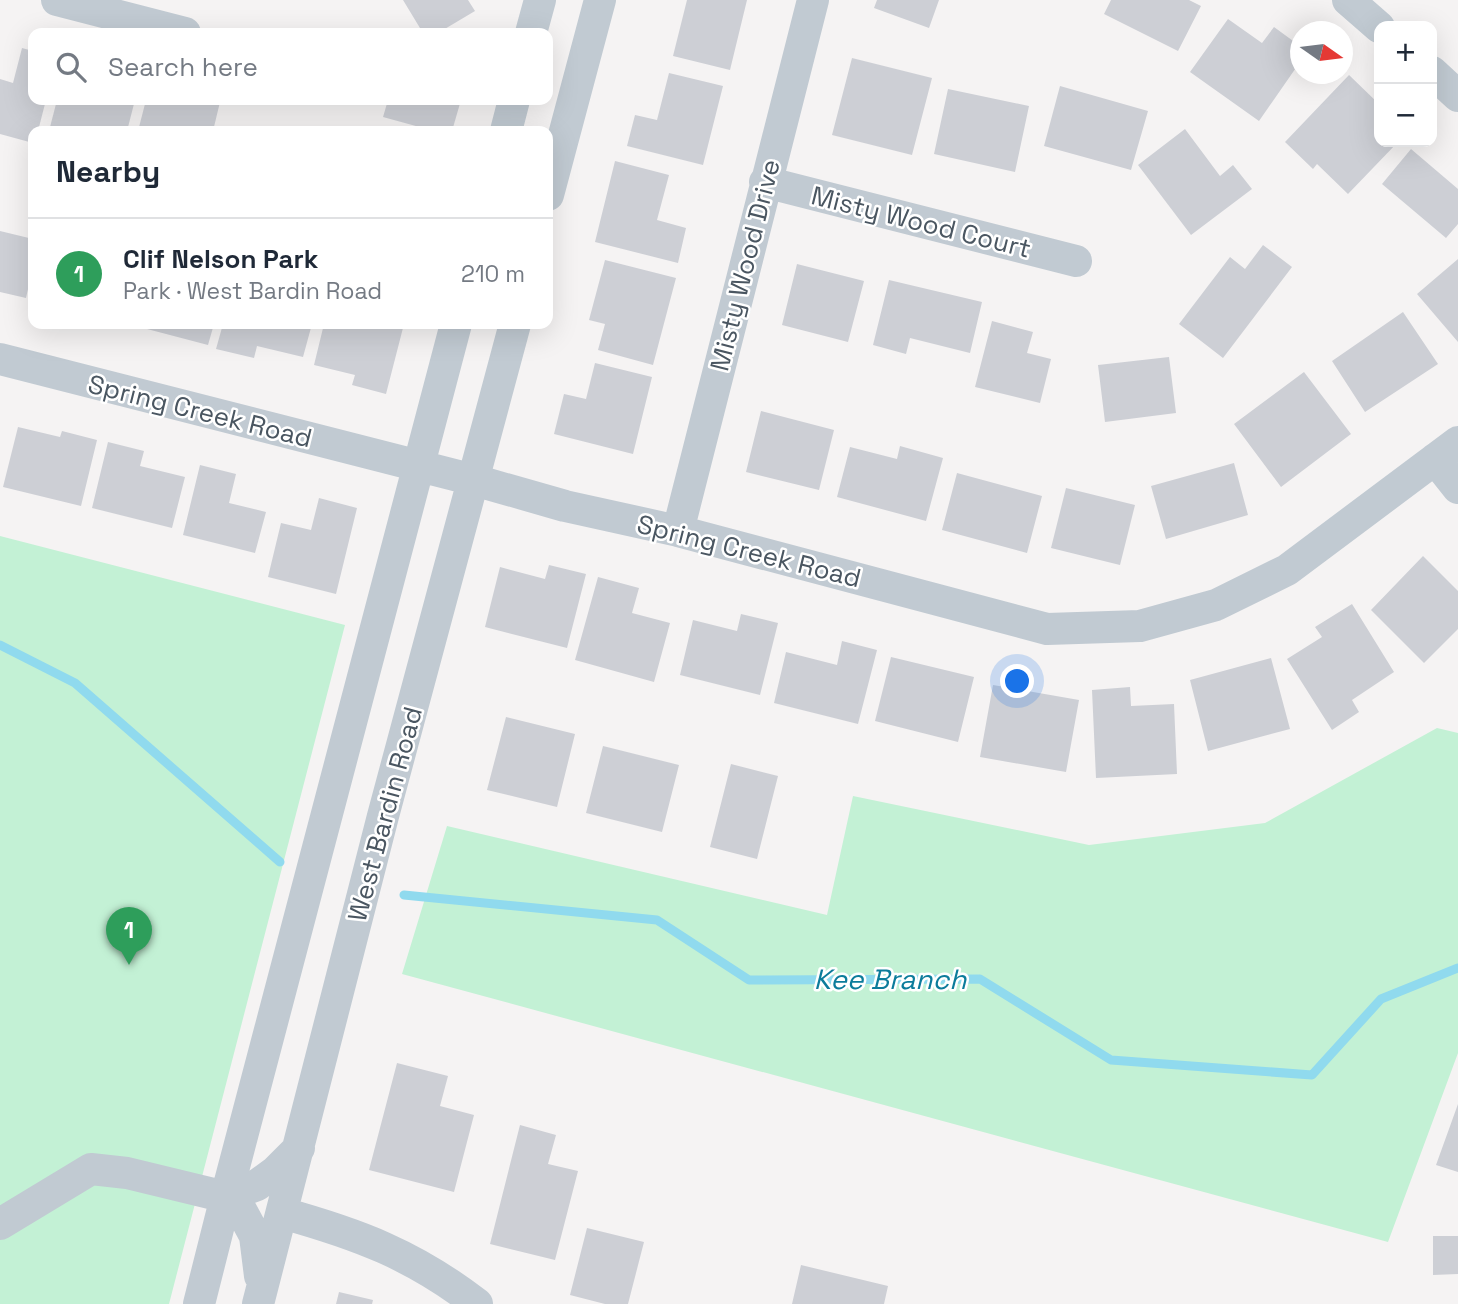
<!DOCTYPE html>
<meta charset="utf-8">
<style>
:root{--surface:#fff;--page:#f2f2f3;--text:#1f2937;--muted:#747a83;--line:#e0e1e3;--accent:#111827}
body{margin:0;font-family:"Space Grotesk",sans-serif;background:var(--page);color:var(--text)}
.controls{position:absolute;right:21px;top:21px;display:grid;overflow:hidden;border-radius:14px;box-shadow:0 7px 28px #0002}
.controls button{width:63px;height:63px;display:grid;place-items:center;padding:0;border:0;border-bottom:2px solid var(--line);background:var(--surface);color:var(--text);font:35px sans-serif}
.compass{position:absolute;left:1290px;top:21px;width:63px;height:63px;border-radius:50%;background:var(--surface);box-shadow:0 7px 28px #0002;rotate:104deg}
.you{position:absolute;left:1018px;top:682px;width:24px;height:24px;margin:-18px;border:5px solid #fff;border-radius:50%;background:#1a73e8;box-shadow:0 0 0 10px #1a73e833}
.badge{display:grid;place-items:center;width:46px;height:46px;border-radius:50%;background:var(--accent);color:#fff;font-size:23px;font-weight:700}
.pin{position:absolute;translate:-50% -58px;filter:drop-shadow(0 2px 4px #0008)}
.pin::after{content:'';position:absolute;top:37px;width:24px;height:21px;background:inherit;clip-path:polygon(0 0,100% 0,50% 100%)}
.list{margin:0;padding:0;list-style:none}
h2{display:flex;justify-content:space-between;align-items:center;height:91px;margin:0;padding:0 28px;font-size:30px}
h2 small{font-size:23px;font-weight:400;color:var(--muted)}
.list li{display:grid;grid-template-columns:46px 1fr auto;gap:21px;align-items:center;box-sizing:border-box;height:112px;padding:0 28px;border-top:2px solid var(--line)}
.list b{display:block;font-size:26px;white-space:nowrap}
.list p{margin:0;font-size:23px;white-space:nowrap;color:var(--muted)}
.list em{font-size:23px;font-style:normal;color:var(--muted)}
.icon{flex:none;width:38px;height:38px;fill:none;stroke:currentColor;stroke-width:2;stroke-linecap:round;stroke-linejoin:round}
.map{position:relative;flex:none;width:1458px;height:1304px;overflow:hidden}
.search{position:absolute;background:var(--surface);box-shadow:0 7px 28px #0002;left:28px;top:28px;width:525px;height:77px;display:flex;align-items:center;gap:18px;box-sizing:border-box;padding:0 24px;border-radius:14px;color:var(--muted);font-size:26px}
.panel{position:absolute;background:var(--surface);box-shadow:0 7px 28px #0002;left:28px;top:126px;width:525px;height:203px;border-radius:14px}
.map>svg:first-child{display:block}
</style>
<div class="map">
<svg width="1458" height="1304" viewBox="0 0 1458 1304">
<rect width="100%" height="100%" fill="#f5f3f3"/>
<path fill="#c3f1d5" d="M0,536L345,625L169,1304H0Z
M1437,728L1458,733V1053L1388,1242L402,974L447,826L827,915L853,796L1089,845L1265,823Z"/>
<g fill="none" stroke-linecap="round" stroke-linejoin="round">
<path stroke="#90daee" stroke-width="9" d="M0,645L75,683L280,862
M404,895L657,920L749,980L980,979L1111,1060L1312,1075L1381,999L1458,968"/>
</g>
<path fill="#cdcfd5" d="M403,0H468L475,11L438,33H423Z
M687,0H747L730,70L673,56Z
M877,0H939L929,28L874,8Z
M1111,0H1189L1201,6L1178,51L1104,14Z
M1228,19L1262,43L1274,27L1300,46V62L1259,121L1190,72Z
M22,48L33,51V100H46L38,131H33V143L0,134V79L13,83Z
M852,58L932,78L912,155L832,135Z
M669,73L723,86L703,165L627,146L635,115L657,120Z
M1349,75L1379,104V142H1398L1348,194L1317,164L1313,169L1285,142Z
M1060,86L1148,111L1131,170L1044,146Z
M948,89L1029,106L1015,172L934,154Z
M57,100H135L127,131H49Z
M146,100H212L220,102L213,131H138Z
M388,100H461L452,131H434L383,117Z
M1185,129L1220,176L1233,165L1252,189L1191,235L1138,165Z
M1411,149L1458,189V224L1446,238L1382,184Z
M615,161L669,175L657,220L686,228L678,263L595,242Z
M0,231L33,239V267L26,298L0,292Z
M1263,245L1292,267L1223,358L1179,324L1230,257L1245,269Z
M1458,259V342L1417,294Z
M605,260L676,278L653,365L598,350L605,324L589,320Z
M797,264L864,281L848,342L782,325Z
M889,280L982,302L970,353L910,338L906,354L873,345Z
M1403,312L1438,364L1365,412L1332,361Z
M992,321L1033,332L1027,353L1051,359L1040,403L975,387Z
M128,324H214L208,345Z
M223,324H312L303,357L257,346L254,358L216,349Z
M324,324H404L386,394L352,385L355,375L314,365Z
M1169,357L1176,413L1105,422L1098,365Z
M595,363L652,377L633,454L554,434L564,394L586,399Z
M1304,372L1351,434L1281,487L1234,424Z
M761,411L834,430L819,490L746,472Z
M18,427L60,437L62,431L97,440L81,506L3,487Z
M108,442L144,451L140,466L185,477L172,528L92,508Z
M900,446L943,458L926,521L837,497L850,447L897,459Z
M1234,463L1248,515L1166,539L1151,486Z
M200,465L236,474L229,503L266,512L255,553L183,535Z
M957,473L1042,496L1027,553L942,530Z
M1066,488L1135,505L1120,565L1051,548Z
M319,498L357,508L336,594L268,577L281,523L311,530Z
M1423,556L1458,591V629L1424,663L1371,610Z
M549,565L586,574L567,648L485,627L500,567L545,579Z
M598,577L639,588L632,613L670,623L654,682L575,660Z
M1352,604L1394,672L1352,700L1359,712L1332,730L1287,659L1322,637L1315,627Z
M741,614L778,623L760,695L680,675L693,620L737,631Z
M842,641L877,650L858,724L774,703L786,652L837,665Z
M891,657L974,677L958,742L875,721Z
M1271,658L1290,729L1208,751L1190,680Z
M993,685L1079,700L1066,772L980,757Z
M1130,687L1131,706L1174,704L1177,774L1096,778L1092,690Z
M506,717L575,734L557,807L487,790Z
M603,746L679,765L662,832L586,813Z
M731,764L778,776L757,859L710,847Z
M397,1063L448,1076L440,1106L474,1115L454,1192L369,1170Z
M1458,1104V1172L1436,1165Z
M520,1125L556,1135L548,1164L578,1171L555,1260L490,1244Z
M587,1228L644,1242L628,1304H605L570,1295Z
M1433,1236H1458V1274L1433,1275Z
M801,1265L888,1286L884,1304H792Z
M339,1292L373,1300L372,1304H336Z"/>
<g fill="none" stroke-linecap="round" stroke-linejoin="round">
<path stroke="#c1cad2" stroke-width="32" d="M57,0L185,33
M1348,0L1379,27
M531,33L540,0
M1432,72L1458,96
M506,131L514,100
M765,182L1076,261
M548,195L600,0
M0,359L474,480L565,506L678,531L1047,629L1140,626L1216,605L1287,570L1458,442
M1435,459L1458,488
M678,531L813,0
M226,1197L257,1185L275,1172L299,1148
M282,1213C358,1234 414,1255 477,1304
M0,1224L91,1169L127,1173L226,1197L241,1210L255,1236L260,1276
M199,1304L226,1197L456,324
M258,1304L383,816L515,324"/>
</g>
<g text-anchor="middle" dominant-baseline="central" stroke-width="5" stroke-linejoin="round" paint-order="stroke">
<g font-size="26" fill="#4a5661" stroke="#fff">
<text transform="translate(921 222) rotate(14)">Misty Wood Court</text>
<text transform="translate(745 265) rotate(-76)">Misty Wood Drive</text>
<text transform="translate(200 411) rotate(14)">Spring Creek Road</text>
<text transform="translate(749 551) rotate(14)">Spring Creek Road</text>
<text transform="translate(385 814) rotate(-75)">West Bardin Road</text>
</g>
<g font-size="28" font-style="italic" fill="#0c7c9b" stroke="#fff">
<text x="890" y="979">Kee Branch</text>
</g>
</g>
</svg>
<div class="controls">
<button>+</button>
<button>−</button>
</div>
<svg class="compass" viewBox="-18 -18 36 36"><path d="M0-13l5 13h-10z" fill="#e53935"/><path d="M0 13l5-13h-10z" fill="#747a83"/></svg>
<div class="you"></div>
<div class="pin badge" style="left:129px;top:965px;background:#2e9e5b">1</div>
<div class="search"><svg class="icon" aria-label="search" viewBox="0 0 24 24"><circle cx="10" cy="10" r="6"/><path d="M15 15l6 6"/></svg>Search here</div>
<section class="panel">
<h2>Nearby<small></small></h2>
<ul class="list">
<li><span class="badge" style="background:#2e9e5b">1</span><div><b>Clif Nelson Park</b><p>Park · West Bardin Road</p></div><em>210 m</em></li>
</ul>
</section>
</div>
